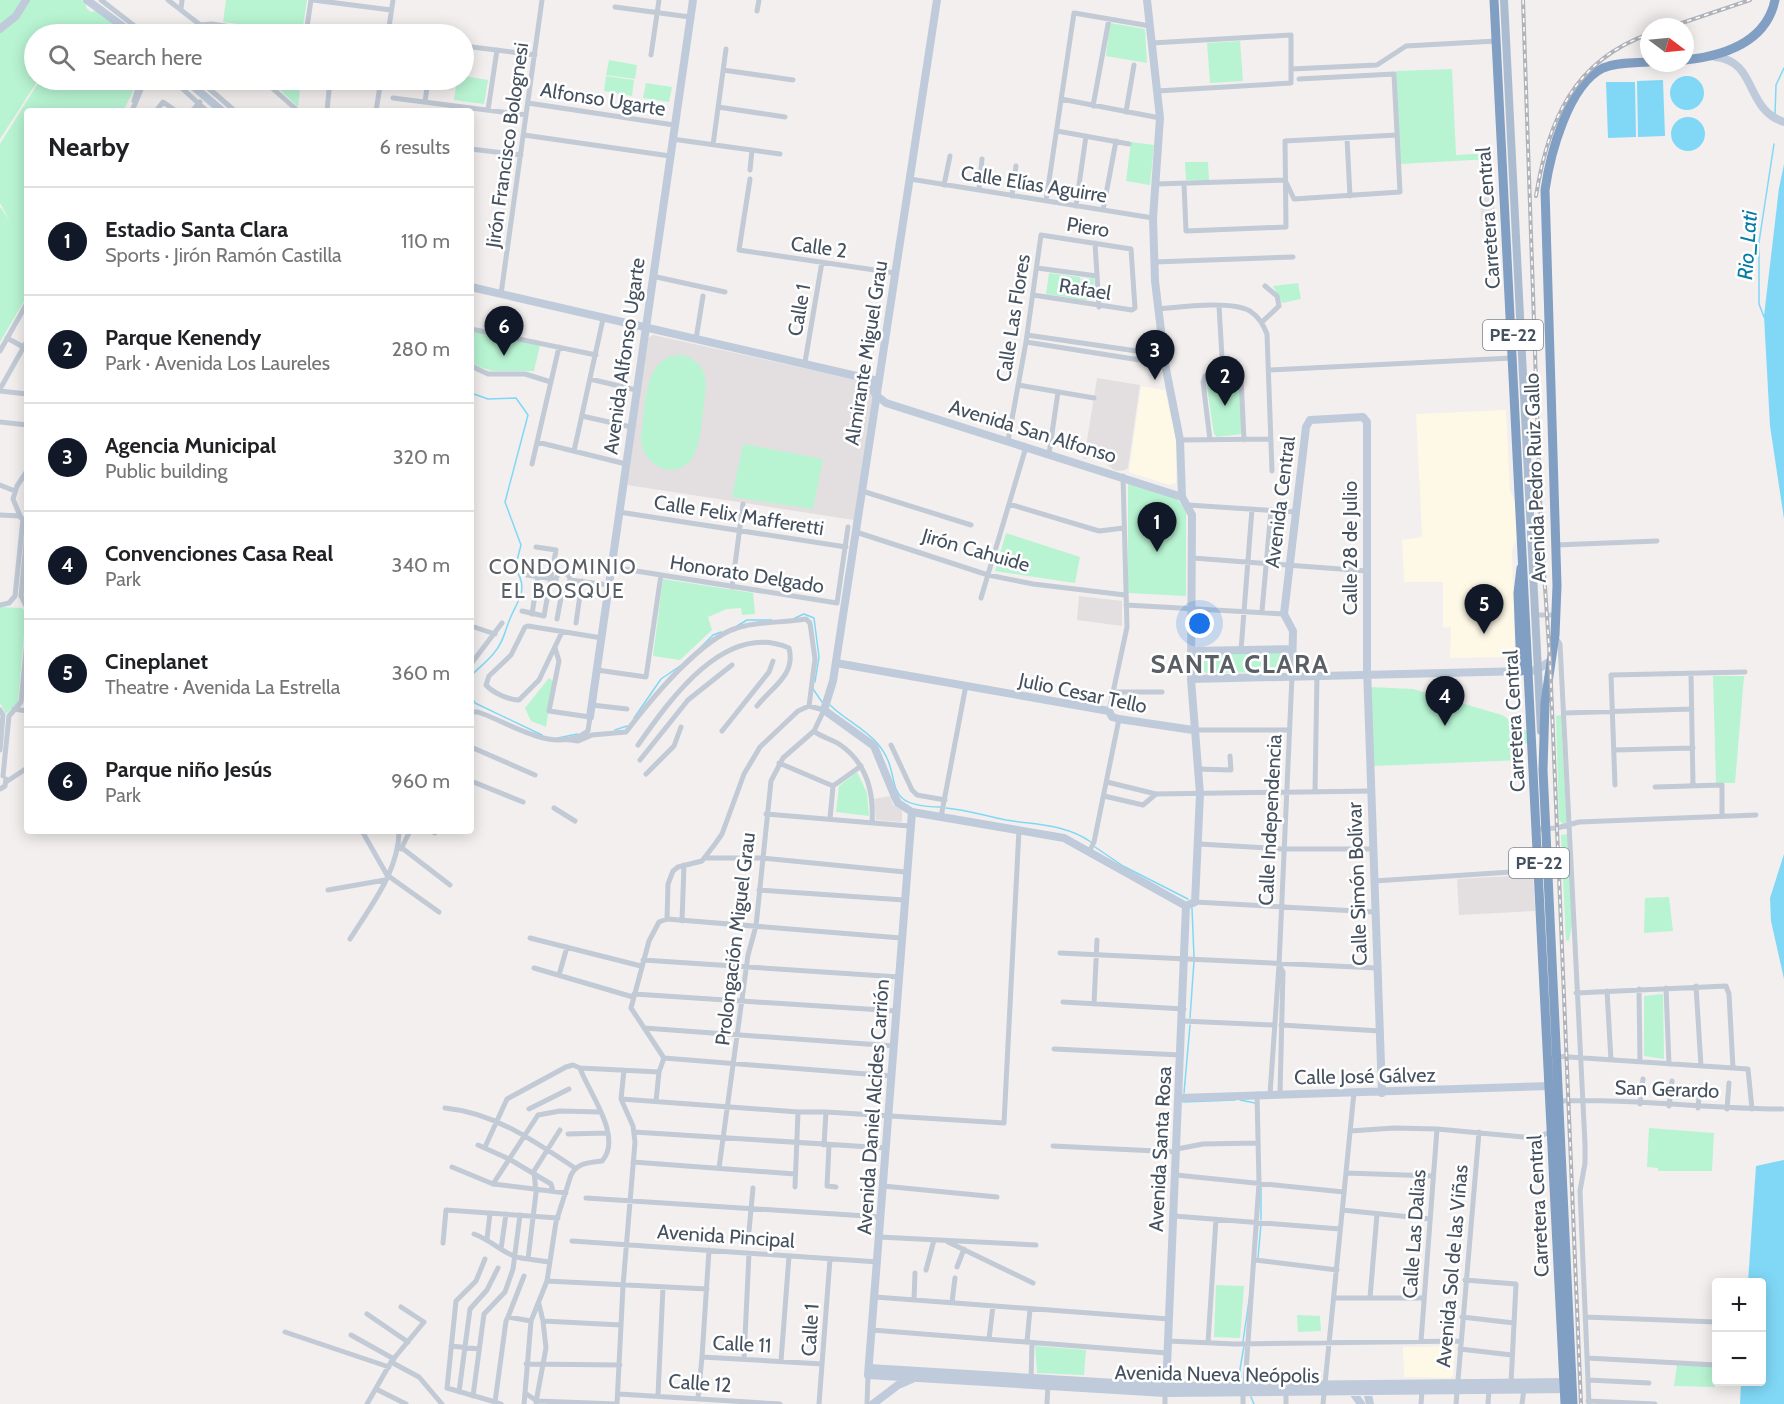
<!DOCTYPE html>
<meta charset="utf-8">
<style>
:root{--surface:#fff;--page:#f6f6f6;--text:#202124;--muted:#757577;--line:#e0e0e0;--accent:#111827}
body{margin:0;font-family:Cabin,sans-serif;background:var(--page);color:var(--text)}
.controls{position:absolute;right:18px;bottom:18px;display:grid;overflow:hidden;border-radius:6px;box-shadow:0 3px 15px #0003}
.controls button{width:54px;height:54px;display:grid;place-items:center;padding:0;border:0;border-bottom:2px solid var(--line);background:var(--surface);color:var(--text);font:30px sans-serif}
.compass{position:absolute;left:1640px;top:18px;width:54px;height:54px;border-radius:50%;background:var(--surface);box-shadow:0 3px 15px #0003;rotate:106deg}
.you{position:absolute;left:1200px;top:624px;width:21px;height:21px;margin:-15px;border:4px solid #fff;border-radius:50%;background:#1a73e8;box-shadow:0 0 0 9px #1a73e833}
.badge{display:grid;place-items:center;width:39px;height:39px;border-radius:50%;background:var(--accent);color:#fff;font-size:20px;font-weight:700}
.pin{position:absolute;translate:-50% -50px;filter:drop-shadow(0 2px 3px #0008)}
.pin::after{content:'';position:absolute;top:32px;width:21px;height:18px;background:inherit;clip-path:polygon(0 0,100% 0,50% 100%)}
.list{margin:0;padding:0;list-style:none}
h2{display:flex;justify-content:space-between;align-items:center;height:78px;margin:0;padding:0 24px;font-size:26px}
h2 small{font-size:20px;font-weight:400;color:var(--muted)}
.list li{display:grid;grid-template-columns:39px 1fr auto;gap:18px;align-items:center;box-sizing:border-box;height:108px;padding:0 24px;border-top:2px solid var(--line)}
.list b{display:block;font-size:22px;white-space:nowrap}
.list p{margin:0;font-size:20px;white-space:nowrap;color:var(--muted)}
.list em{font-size:20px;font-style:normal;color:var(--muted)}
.icon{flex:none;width:33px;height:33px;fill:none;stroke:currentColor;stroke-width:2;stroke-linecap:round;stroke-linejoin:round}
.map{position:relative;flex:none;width:1784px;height:1404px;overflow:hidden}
.search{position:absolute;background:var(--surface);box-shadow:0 3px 15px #0003;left:24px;top:24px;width:450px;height:66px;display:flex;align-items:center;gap:15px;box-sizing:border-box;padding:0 21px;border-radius:33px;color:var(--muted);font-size:22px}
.panel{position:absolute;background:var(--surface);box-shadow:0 3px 15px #0003;left:24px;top:108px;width:450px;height:726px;border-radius:6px}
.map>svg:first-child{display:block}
</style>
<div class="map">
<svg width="1784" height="1404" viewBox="0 0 1784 1404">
<rect width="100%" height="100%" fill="#f2efee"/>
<path fill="#fef8e6" d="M1141,386L1165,390L1177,444L1176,483L1169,485L1129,472Z
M1506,410L1510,491L1515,502L1518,537L1512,549L1515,657L1450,658L1451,627L1443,628V582H1404L1402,540L1422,537L1416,414Z
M1452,1346L1455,1348L1453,1376L1450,1378L1404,1377L1403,1347Z"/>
<path fill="#e3dfe0" d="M1494,192L1495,221H1481L1480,193Z
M653,335L863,381L873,392L854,520L627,485L647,339Z
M1097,378L1140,385L1128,468L1125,470L1116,471L1110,467L1098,455L1084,459Z
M1079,596L1122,601V626L1077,620Z
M890,796L893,805L902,810V822L876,820L874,799Z
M1533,875L1535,911L1459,915L1457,879Z"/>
<path fill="#b8f4d2" d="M0,0H81L86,3V8L91,12L96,11L127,34H34V80H38L0,139Z
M226,0H307L302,33L223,22Z
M1110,23L1145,29L1147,63L1106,56Z
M1240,41L1243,81L1210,83L1207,43Z
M609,60L637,65L635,79L606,75Z
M1452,69L1456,155L1490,153L1491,159L1400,164L1396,71Z
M464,76L488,80L484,104L454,100L457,80H464Z
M606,76L634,80L632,96L604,91Z
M40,80H139L123,111H27V296L0,342V207L9,219L0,203V144Z
M270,80H301L298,107Z
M646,83L672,87L669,102L643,98Z
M1131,142L1154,145L1150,185L1126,181Z
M1185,162H1208L1209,180H1186Z
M1049,273L1080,277L1081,292V279L1094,278L1095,299L1082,300L1046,294Z
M1298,283L1301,299L1282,303L1273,286Z
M471,330L540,345L534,371H492L471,364Z
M682,355C698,359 706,370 706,387C703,405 702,442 693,457C676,483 640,465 641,437C646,409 642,354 682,355Z
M1235,376L1239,379L1242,434L1217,437L1214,434L1206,380L1209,377Z
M743,444L823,459L813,509L732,497Z
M1132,482L1176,498L1186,511V596L1128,593V484Z
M1006,533L1080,557L1075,583L995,571Z
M663,579L753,593L755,614L742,615L741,608L727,609L708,617L712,630L680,660L653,656Z
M0,607L22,608L26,613L18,702L6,714L0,703Z
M1280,652L1282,653L1280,672L1206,673L1203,671L1205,653Z
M1713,676H1744L1735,783H1716Z
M549,678L553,681L546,727L531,721L525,708Z
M1370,687L1413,689L1502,715L1528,732L1529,743L1523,744V760L1373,766Z
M1561,715L1567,824L1564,825L1559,820L1556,716Z
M857,772L867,793L869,816L836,812L839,786Z
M1568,834L1572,924L1569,941L1566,940L1561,835Z
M1669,897L1673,931L1644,933L1645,898Z
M1663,994L1664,1059L1644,1056V996Z
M1649,1128L1714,1133L1712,1171H1658V1168L1647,1167Z
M1216,1285L1244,1286L1240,1338L1214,1337Z
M1297,1315L1320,1316L1321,1331L1298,1332Z
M1035,1346L1086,1350L1084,1375L1037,1373Z
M1677,1365L1716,1367L1715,1387L1674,1386Z"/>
<path fill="#80d8f6" d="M1670 93a17 17 0 1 1 34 0a17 17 0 1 1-34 0Z
M1663,80L1665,136L1638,137L1637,81Z
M1635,82L1636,137L1608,138L1606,82Z
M1671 134a17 17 0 1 1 34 0a17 17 0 1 1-34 0Z
M1784,164V519L1770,426L1764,316L1779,188Z
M1784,854V979L1771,921L1770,898Z
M1784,1160V1404H1740L1741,1382H1762V1282H1748L1756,1166Z"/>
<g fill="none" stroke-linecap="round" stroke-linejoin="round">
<path stroke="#80d8f6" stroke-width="1.5" d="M1775,115L1776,85L1784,68
M1764,317L1759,304V242L1774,144
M471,393L488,399L516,398L528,415L505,502L521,545L515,568C531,592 515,602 508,624C504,635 502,644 494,653C487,662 478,668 471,676
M795,618L804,614L814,618L819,657L815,682
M737,626L747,620H772
M699,649L713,635L721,632
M813,689L822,702
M471,695L475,703L542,735
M830,705C844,719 864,728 877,743C907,777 875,806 940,807
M634,718L661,679L680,666
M615,730L627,726
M558,738L577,734
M946,808C967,810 986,816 1006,820C1036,825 1065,824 1091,842
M1095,847L1123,866L1188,899
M1192,908L1194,957
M1190,1018L1194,961
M1184,1093L1190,1025
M1240,1100L1255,1103
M1183,1102L1235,1100
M1261,1220V1188
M1258,1258L1261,1224
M1243,1341L1250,1294
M1242,1383L1240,1369L1244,1346
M1251,1397L1254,1404"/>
<path stroke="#c1cad5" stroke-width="5" d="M101,0L145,34
M168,0L212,34
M313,0L391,10
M615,7L690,17
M181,9L182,0
M757,11L759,0
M200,25L212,24L278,34
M306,34L311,0
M388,34L393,0
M1152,43L1291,35V83L1157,91
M464,46L535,55
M651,55L659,0
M1291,69L1377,65L1406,46L1496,41
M723,70L793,80
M179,80L176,83L207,111
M199,80L235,111
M263,80L298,111
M393,98L526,115
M1061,99L1160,118
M134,101L140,82
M425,102L428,80
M528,103L674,125
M1093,106L1109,19
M718,107L785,117
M488,110L497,50
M132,111L145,80
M156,111L163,102L176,111
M192,111L200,102
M327,111L330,80
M376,111L381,80
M1126,112L1134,65
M1057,131L1129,144
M524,135L670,156
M1347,138L1350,196
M672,139L780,154
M713,145L726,49
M471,149L521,155
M750,170L752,150
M750,179L739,250L895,273
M910,179L1153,218
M1156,184L1285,180L1294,199L1400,192L1394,74L1299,79
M1184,184L1186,231L1286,227L1285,141L1397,135
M944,185L950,156
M979,190L982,159
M1012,196L1016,166
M1046,201L1074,13L1150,26
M1076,206L1086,136
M1103,210L1116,141
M1095,243L1099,307
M1154,262L1293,257
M1037,268L1097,276
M652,276L725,292
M501,294L542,0
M1219,306L1223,374
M1159,309C1181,307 1231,300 1250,311C1259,317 1263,324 1267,334L1272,471
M1262,322L1279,306L1277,296L1265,286
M471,329L596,355
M1027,335L1164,355
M7,338L27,349
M696,339L703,296
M1026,342L1165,364
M0,351L27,303
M805,362L822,262
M471,366L488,374H525L551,382
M1268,370L1512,358
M590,379L636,390
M1018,385L1094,398
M0,389L27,341
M0,391L27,394
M582,416L631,427
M0,422L27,425
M1180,440L1271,439
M1210,440L1203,382L1205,376C1215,373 1232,372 1241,378L1244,440
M1008,441L1026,342L1041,235L1131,249L1135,308L1132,310L1033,295
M537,442L626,464
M574,451L603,319
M1049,454L1058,392
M532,464L559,347
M27,471L17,486L13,499L21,518L27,520
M0,485L15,491
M862,491L971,525
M1009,504L1099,531L1124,528
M1188,505L1296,512
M619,512L846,547
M0,515L20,516
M27,532L21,596L27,608
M856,532L988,575L1033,584L1125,595
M1556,545L1657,541
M1193,558L1367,571
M611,567L837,603L848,527
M556 580a7 7 0 1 1 14 0a7 7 0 1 1-14 0Z
M527,575L554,579
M570,580L609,585
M732,587L743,504
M981,598L1026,447
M0,605L9,603L15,596L23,519
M1126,605L1284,614
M522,611L544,616L556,550L536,547
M1262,611L1271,510
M532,614L538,576
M1534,615H1556
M557,619L563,587
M576,623L582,581
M471,626L495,634
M562,632L539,680L519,700C509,700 493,693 486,685L489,676L511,655L525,627L528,626L602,638
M1555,636L1560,644L1585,1144V1163L1580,1191L1589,1404
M1241,650L1252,509
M471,664L502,623
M597,670L646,677L661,575
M1691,674L1693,786
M1114,692H1162
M592,705L627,709
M14,709L27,711
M0,710L3,715L0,750
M1109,711L1127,627L1123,476
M471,712H478C511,723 555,756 588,731L590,717L549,711L559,661L555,648
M1564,713L1692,709
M1193,730H1289
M722,731L769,672L773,661
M814,731C821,737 831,739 839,744C866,762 874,792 872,823
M563,739L578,741L592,735L626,732C649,702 700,639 737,628C758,621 783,623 806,619L810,623L815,659L809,706
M638,745C669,701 725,620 789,648C796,675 772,687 757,706
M891,745L912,790L917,795L945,800
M471,747L535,775
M1614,750L1693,748
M640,760L688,700L732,665
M779,763L833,786
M1197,769L1231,770L1230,756
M646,774L674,746L681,727
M3,776L9,716L21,702L27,641
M471,781L523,802
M6,782L27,768
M1107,782L1156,794L1370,791
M1615,785L1611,675L1745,672
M1655,787L1722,785V816
M0,789L5,786L6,779
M1315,792L1317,674
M1104,796L1143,805L1156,794
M554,808L575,821
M766,814L909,826
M941,817L966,685
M830,819L833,786L861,766
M1538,829L1557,828L1579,822L1756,815
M362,831L387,875L439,912
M431,831L435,833
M1199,844L1283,849H1373
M402,848L450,885
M401,849L410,831
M1090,850L1094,842L1119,719
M705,858H761L905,872
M1374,881L1540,870
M328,890L385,880
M759,890L904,900
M1195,902L1375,912
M667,919L668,884L673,871L678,867L702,861L715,844L722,834L744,774L760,747L798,711L809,706L824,710L814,731L783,758L771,781L756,926L748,955L719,1168
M682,921L684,865
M530,938L641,966
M350,939C370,907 399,871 399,831
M1060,953L1377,968
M643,960L899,977
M1279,965L1283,972L1280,1094
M534,968L633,997
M559,975L567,947
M1696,986L1701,1066
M1666,988L1669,1064
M1639,989L1640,1062
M1607,991L1611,1060
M1576,993L1726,986L1729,994L1733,1068
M634,994L897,1011
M1063,1002L1184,1009
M1094,1004L1097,940
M1183,1021L1274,1025
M1281,1025L1380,1031
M644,1028L894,1046
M1054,1049L1181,1055
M1554,1056L1748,1069L1752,1109
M664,1058L892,1076
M1270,1094L1279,965L1292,676
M621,1099L798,1112
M656,1101L659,1072
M1556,1101C1631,1098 1707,1109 1782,1109
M1640,1104L1643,1079
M1669,1106L1672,1081
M445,1108C495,1113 534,1141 575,1168
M1698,1108L1700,1087
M529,1109L569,1089
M1727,1109L1729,1083
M1350,1131L1394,1128L1437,1129L1535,1138L1553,1131
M634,1132L886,1148
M568,1134L607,1133
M478,1145L509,1159L551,1184L553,1191
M824,1145L826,1112L1004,1123L1019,829
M829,1145L827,1186L836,1187
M1053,1146L1177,1152
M485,1147L507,1099L566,1067L573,1065L580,1068L659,1072L664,1058L631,1008L649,941L659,922L667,919L901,938
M1177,1149L1203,1144L1258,1143
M633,1162L795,1174
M452,1167L493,1184L566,1193
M1346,1173L1433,1176
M1176,1175L1344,1192
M493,1184L538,1115L560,1111L601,1112
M883,1186L997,1197
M795,1187L798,1112H826
M586,1198L881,1217
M1342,1210L1430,1219
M1174,1216L1340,1229
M749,1231L753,1188
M474,1234C494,1241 506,1258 528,1259
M879,1237L1036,1245
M487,1239L490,1213
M572,1241L878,1262
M948,1242L1033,1283
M443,1243L446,1210L558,1218
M501,1249L506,1214
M485,1259L476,1281L456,1301L447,1388L495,1402
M1255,1260L1337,1270
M549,1262L528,1259L536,1193L534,1171L560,1130
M957,1267L964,1249
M926,1270L934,1240
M1465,1280L1516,1284L1511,1383
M547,1281L707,1289
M875,1297L1169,1319
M1334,1298H1424
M1370,1298L1377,1214
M914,1300L915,1273
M952,1302L955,1278
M539,1304L543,1321L621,1325
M367,1314L408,1342
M508,1317L524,1276
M1462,1317L1514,1323
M1585,1317L1716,1322
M872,1330L1167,1353
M285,1332L389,1367
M351,1335L394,1359
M989,1339L993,1306
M1168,1341L1235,1344L1460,1341
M1421,1341L1437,1129
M1027,1342L1030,1309
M1208,1343L1216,1219
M451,1346L479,1349
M1460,1349L1512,1355
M702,1357L709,1250
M1587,1358L1716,1365
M744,1359L749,1253
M781,1361L789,1256
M391,1362L419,1377L442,1404
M526,1364L620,1365
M1031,1380L1032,1343
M1588,1380L1649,1383
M1245,1385L1259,1183L1257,1094
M376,1389L406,1404
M459,1392L470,1309L487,1290L498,1268
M1286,1392V1404
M525,1393L531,1321L547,1281L556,1222L571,1175C578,1162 589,1163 602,1161C624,1137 587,1090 580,1068
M619,1394L780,1404
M658,1395L663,1287
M473,1396L484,1314L505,1292L513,1269L520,1215
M698,1398L702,1357L822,1364
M1588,1401L1655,1404
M536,1402L546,1348L543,1321
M367,1404L391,1362L424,1322L401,1307
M501,1404L495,1402L506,1321L508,1317L531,1321
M524,1404L525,1393L537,1401L616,1404
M617,1404L623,1286L635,1142L633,1126L621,1099L624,1070
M819,1404L830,1259
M867,1404L868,1375
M1047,1404L1048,1385
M1165,1404V1393
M1243,1404V1391
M1323,1404L1354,1092
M1421,1404L1422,1391
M1456,1404L1479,1132
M1488,1404L1489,1390
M1522,1404L1524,1389"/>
<path stroke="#bfcbda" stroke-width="8" d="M87,0L133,34
M937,0L833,681L824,710L874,746L895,797L898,803L912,812L1064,838L1186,906
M1147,0L1160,118L1153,218L1155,281L1165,364L1180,440L1182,497L1192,515L1191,679L1200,794L1195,902L1186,906
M0,29L16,16L26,0
M1715,57C1758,61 1744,109 1784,122
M186,80L222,111
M471,287L878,381
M864,376L876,395L886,403L1182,497
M1193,651L1292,649
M836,663L1109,711L1112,717L1119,719L1193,730
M1292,676L1293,631L1284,614L1306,427L1310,420L1363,417L1367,422V669L1382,1093
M1191,679L1529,671L1537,670L1550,661
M590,717L693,0
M912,812L868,1375L1165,1393L1568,1389
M1179,1098L1550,1086
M869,1368L1166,1386L1569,1382
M1166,1390L1186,906
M1352,1391L1361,1404
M1367,1391L1370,1404
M873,1404L898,1385L912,1379"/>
<path stroke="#abbcd1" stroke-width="8" d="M1504,0L1541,731"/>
<path stroke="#819ec3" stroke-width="9" d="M1494,0L1565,1404
M1685,60C1722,56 1766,43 1775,0
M1521,671L1518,593L1521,568
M1573,1404L1543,770L1545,703L1555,635L1557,586L1545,190C1550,155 1568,85 1603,68C1617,62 1634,63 1649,62"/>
<defs>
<path id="rail" d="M1523,0L1541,528L1550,661L1581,1404
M1670,27L1750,0
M1536,196C1548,121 1573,61 1649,34"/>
</defs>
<use href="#rail" stroke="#b0b3ba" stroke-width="4"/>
<use href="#rail" stroke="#fff" stroke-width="1.5" stroke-dasharray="4.5" stroke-linecap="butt"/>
</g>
<g text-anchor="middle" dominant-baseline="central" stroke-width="5" stroke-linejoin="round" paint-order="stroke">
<g fill="#fff" stroke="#7d858e" stroke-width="1.5">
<rect x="1483" y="320" width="60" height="30" rx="4.5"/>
<rect x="1509" y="848" width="60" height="30" rx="4.5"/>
</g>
<g font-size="18" font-weight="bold" fill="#45515e">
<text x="1513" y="335">PE-22</text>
<text x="1539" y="863">PE-22</text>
</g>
<g font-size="20" fill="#45515e" stroke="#fff">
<text transform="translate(603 99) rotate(9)">Alfonso Ugarte</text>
<text transform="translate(507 145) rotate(-82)">Jirón Francisco Bolognesi</text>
<text transform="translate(1034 184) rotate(9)">Calle Elías Aguirre</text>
<text transform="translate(1488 218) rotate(-94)">Carretera Central</text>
<text transform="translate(1088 227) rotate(9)">Piero</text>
<text transform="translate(819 247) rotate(8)">Calle 2</text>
<text transform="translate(1085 289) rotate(9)">Rafael</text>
<text transform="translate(799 310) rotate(-80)">Calle 1</text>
<text transform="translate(1013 318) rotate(-81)">Calle Las Flores</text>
<text transform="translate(866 353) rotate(-81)">Almirante Miguel Grau</text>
<text transform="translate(624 356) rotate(-82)">Avenida Alfonso Ugarte</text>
<text transform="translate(1033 431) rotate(17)">Avenida San Alfonso</text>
<text transform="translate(1535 478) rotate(-92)">Avenida Pedro Ruiz Gallo</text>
<text transform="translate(1280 502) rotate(-83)">Avenida Central</text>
<text transform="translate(739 515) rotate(9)">Calle Felix Mafferetti</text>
<text transform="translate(1350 548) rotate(-90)">Calle 28 de Julio</text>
<text transform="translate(976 550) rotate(16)">Jirón Cahuide</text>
<text transform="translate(747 574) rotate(9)">Honorato Delgado</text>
<text transform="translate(1083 693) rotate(12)">Julio Cesar Tello</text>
<text transform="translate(1514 721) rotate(-93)">Carretera Central</text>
<text transform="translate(1270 820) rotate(-87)">Calle Independencia</text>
<text transform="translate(1357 884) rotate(-92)">Calle Simón Bolívar</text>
<text transform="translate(735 939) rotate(-83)">Prolongación Miguel Grau</text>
<text transform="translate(1365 1076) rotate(-1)">Calle José Gálvez</text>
<text transform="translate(1667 1089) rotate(2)">San Gerardo</text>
<text transform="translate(873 1107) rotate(-86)">Avenida Daniel Alcides Carrión</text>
<text transform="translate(1160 1149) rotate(-87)">Avenida Santa Rosa</text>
<text transform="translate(1538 1206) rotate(-93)">Carretera Central</text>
<text transform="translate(1414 1234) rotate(-86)">Calle Las Dalias</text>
<text transform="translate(726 1236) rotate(4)">Avenida Pincipal</text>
<text transform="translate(1452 1266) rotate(-85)">Avenida Sol de las Viñas</text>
<text transform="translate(810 1330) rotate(-86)">Calle 1</text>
<text transform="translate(742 1344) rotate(3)">Calle 11</text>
<text transform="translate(1217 1374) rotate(1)">Avenida Nueva Neópolis</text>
<text transform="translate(700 1383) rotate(4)">Calle 12</text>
</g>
<g font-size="21" font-style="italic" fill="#027ba6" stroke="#fff">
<text transform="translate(1747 245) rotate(-86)">Rio_Lati</text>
</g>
<g font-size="21" letter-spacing="1.5" fill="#5a5e65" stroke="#fff">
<text x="563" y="566">CONDOMINIO<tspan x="563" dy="24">EL BOSQUE</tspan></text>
</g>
<g font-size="26" font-weight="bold" letter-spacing="1.5" fill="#5a5e65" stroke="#fff">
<text x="1240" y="664">SANTA CLARA</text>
</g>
</g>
</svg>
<div class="controls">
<button>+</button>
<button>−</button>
</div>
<svg class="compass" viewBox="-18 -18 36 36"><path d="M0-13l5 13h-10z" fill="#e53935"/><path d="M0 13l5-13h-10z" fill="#757577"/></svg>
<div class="you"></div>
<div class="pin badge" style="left:1157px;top:552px">1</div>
<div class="pin badge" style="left:1225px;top:406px">2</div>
<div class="pin badge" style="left:1155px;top:380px">3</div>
<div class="pin badge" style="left:1445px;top:726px">4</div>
<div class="pin badge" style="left:1484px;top:634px">5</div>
<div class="pin badge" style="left:504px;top:356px">6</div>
<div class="search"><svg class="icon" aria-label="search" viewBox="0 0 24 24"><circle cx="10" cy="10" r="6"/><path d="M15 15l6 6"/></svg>Search here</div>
<section class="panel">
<h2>Nearby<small>6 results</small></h2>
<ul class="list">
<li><span class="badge">1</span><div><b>Estadio Santa Clara</b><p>Sports · Jirón Ramón Castilla</p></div><em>110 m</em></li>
<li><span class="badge">2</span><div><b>Parque Kenendy</b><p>Park · Avenida Los Laureles</p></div><em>280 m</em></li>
<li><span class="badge">3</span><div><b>Agencia Municipal</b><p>Public building</p></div><em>320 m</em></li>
<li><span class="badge">4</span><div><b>Convenciones Casa Real</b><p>Park</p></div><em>340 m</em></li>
<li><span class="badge">5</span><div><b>Cineplanet</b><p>Theatre · Avenida La Estrella</p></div><em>360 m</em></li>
<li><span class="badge">6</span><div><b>Parque niño Jesús</b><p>Park</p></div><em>960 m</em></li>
</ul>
</section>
</div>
